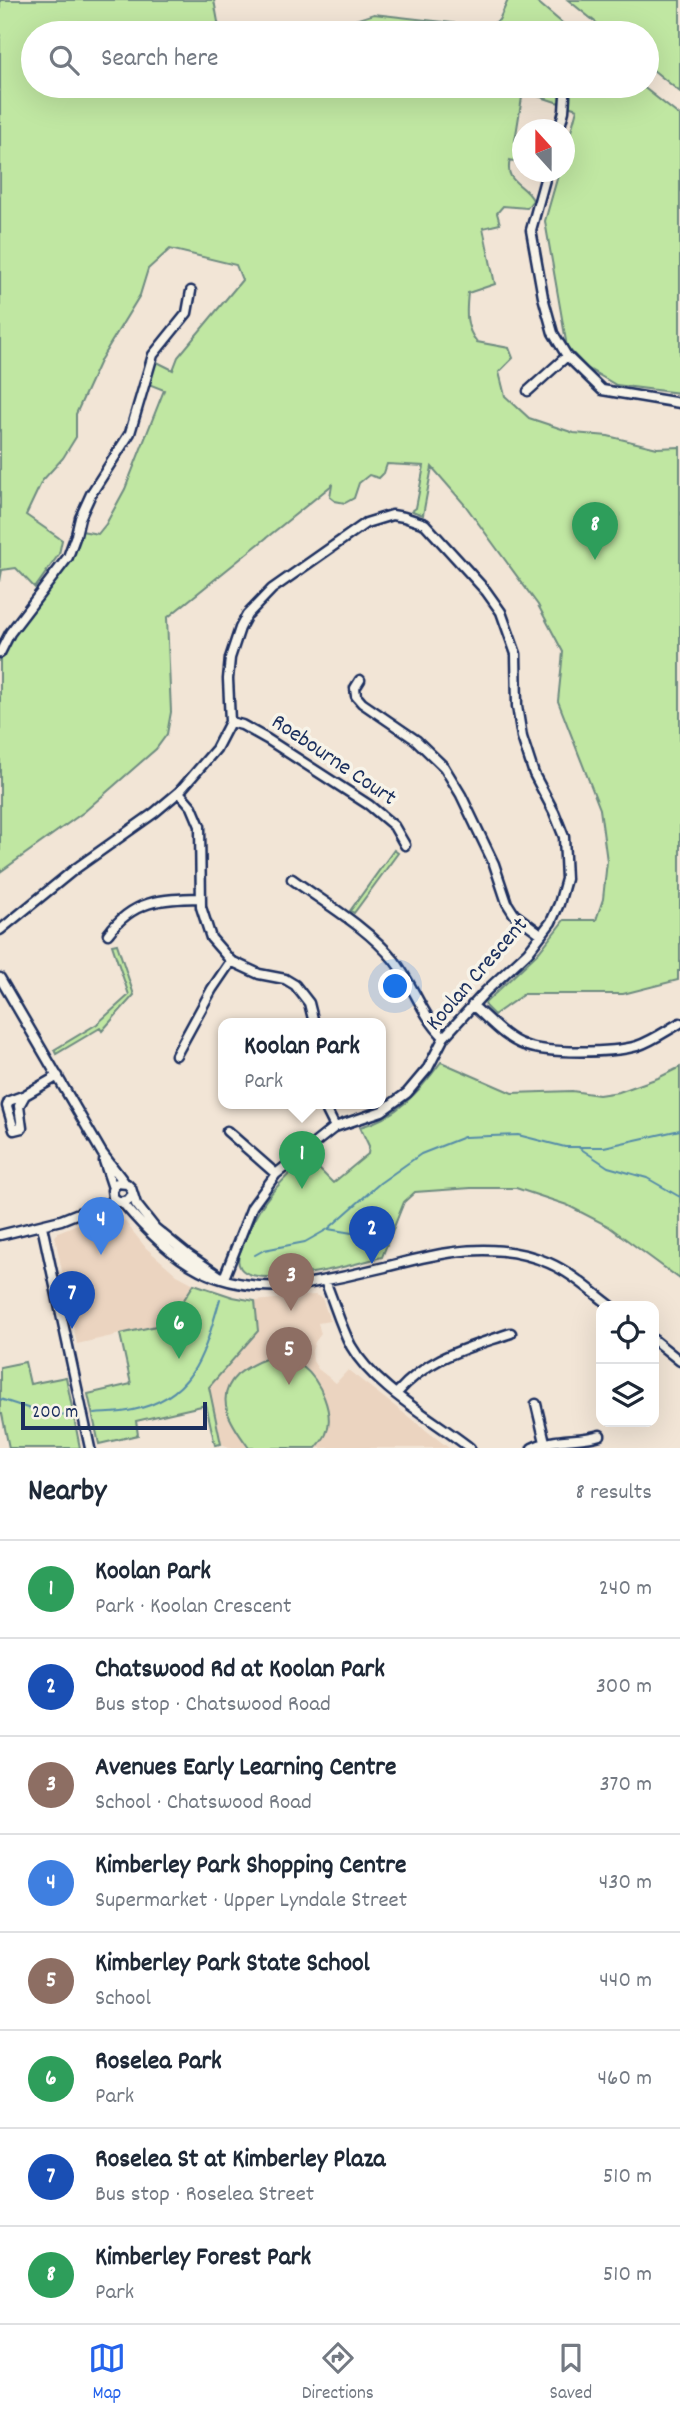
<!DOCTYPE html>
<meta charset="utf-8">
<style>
:root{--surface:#fff;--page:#f2f2f3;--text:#1f2937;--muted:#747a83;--line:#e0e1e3;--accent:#2563eb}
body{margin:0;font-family:Dekko,sans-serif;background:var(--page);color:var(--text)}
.controls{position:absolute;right:21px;bottom:21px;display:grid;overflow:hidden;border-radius:14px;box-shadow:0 7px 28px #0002}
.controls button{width:63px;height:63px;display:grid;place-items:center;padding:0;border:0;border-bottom:2px solid var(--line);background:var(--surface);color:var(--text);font:35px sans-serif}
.compass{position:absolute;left:512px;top:119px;width:63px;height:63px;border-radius:50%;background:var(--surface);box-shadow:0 7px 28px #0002;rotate:339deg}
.scale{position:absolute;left:21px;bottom:18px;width:186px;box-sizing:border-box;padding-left:7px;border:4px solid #1b2f5e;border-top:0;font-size:19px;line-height:24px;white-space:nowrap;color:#1b2f5e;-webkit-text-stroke:5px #f7f3e8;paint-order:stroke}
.you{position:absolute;left:396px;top:987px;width:24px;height:24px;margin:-18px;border:5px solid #fff;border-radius:50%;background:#1a73e8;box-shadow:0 0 0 10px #1a73e833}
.badge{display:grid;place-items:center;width:46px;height:46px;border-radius:50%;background:var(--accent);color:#fff;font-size:23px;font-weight:700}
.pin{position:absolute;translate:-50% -58px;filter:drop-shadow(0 2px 4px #0008)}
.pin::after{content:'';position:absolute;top:37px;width:24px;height:21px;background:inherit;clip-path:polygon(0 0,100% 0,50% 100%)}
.popup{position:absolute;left:218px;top:1018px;width:168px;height:91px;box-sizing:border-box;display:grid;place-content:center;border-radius:14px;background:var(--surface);filter:drop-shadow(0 2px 5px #0005);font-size:23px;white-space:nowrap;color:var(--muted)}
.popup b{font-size:26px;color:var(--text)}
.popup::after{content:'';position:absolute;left:50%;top:100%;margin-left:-14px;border:14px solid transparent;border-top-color:var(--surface)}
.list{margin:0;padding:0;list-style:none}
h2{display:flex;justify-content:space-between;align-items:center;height:91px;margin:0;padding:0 28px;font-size:30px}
h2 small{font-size:23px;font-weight:400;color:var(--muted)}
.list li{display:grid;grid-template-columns:46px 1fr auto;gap:21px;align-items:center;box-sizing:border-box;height:98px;padding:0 28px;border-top:2px solid var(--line)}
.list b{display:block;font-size:26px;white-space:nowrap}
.list p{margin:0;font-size:23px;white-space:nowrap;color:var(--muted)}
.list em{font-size:23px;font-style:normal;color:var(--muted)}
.icon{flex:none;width:38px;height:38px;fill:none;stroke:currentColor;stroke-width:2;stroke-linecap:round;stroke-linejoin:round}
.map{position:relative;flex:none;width:680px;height:1448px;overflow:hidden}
.search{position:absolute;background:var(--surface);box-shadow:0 7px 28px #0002;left:21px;right:21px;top:21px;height:77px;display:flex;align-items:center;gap:18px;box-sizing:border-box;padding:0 24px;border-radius:38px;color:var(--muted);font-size:26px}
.sheet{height:875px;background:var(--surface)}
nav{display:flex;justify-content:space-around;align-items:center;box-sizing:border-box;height:98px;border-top:2px solid var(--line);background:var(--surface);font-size:19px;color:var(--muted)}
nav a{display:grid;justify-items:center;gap:4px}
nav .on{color:var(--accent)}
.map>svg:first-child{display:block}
</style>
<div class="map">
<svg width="680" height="1448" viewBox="0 0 680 1448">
<rect width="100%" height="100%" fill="#f2e5d6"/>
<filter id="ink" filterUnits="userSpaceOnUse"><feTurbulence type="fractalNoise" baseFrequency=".0143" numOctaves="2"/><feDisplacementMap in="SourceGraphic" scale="14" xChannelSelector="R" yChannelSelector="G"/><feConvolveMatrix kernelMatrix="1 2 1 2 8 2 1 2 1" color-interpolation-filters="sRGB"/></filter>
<g filter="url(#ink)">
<path fill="#ebd4c0" d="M115,1209L146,1248L177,1275L194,1284L169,1323L77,1344L55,1237L58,1232Z
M315,1295L322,1298L330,1321L318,1323L321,1334L315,1342L312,1351L313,1361L318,1369L336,1383L348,1370L449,1448H232L221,1444L209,1387L258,1331L255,1301Z"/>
<path fill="#c0e7a2" stroke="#6e8b80" stroke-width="2" d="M0,0H214L220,33H33V86H642L680,116V393L616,385L587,368L567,347L545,221L559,172H564L565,154L577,109L523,91L515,141L522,144V164L510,160C504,183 524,183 533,200L527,208L503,206L497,213L500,224L483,228L495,284L468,293C466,312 465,328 477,342L509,348L513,358L499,372L505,396L529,418L574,433L608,436L657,448L680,447V971H678V980L623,994H524L494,1015L486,1007L485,1003L539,952L564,920H596L603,899L607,861L600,809L558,701L563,652L538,605L465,505L432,467L423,515L412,511L416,508L424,466L387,464L384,473L379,478L369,475L359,483L354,498L345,503L335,501L330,497L332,485L167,618L171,712L167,734L156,749L84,812L0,872V660C21,613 62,579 81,531L98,534L106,524L125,489L164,390L146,383L153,360L173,370L178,357L242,280L236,265L170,249L148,269L140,295L101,359L76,414V437L63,458L42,481L26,515L62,540L59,554L35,588L16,568L2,570L0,581Z
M508,0H535L574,33H315L374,14L487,27L499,20Z
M568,0H680V92L647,65V33H609Z
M394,850L398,853L354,913L350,911Z
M117,944L134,995L102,1031L100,1028L56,1054L54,1050L97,1024L129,995L112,945Z
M441,1062L512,1093L572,1091L599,1095L619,1092L658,1078L680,1067V1279L608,1226L567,1205L516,1188H471L415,1192L404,1202L382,1257C364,1262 227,1301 239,1255C257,1206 269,1192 307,1157L333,1183L368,1154L369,1146L360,1127C396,1118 420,1091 441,1062Z
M194,1284L233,1297L255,1301L258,1331L209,1387L221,1444L215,1445L206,1405L136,1421L138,1435L99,1444L88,1394L131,1384L120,1334L169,1323Z
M271,1357C282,1359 294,1360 303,1367C320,1380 335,1414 326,1434C324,1439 319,1444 316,1448H249C233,1426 212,1399 237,1375C248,1366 258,1361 271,1357Z
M25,1362L30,1384L66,1377L80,1448H9L2,1414H0V1367Z"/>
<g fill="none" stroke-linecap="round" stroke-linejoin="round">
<path stroke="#558ca8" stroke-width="2" d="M578,1147L608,1167L647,1178L680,1197
M328,1229L382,1238
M255,1255L264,1250L305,1242L328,1229L380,1183L421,1154L464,1137L518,1135L565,1147H604L680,1130
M0,1399L46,1414L72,1416
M95,1414C107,1413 121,1413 133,1410C195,1397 204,1353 220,1299"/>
<defs>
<path id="minor" d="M559,130L564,111L565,96
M547,172L531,230L543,297L553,333L559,343L567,356L602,390L680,403
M528,391L567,356
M0,653L10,633L68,557L76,535L80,518L91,494L130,433L153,355L187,313L191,291
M360,680L355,688L356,696L362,703L416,740L444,767L461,795L494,864L507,903L514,914L541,934
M230,722L242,725L267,739L369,805L394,826L405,845
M179,792L192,807L200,826L201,907L211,938L231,961L259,974L285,979L295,985L309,1003L314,1023
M292,879C326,904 367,927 394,960C413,984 422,1016 444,1037
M0,930L75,869L154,813L179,792L216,749L230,722L228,679L230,658L240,628L247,615L272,589L366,523L392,515L404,517L425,524L486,591L501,612L516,654L517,706L522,737L534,774L554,812L564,837L566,879L559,904L551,922L528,952L486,991L444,1037L428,1068L407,1093L382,1111L335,1127L276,1174L252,1207L224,1278
M108,934C133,900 160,899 201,898
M0,978L102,1153L124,1182
M472,1005C488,1018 504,1038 524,1045C547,1054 613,1053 637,1046C652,1041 666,1031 680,1023
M176,1055L212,989L231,961
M25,1095L19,1106L22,1128L14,1130L7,1106L9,1101L25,1095L58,1076
M323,1103L335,1127
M227,1131L276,1174
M104,1161L113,1188
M132,1195L128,1200L119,1202L113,1197L112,1190L117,1183L127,1184L131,1188L136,1204L155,1228L187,1254L221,1277
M122,1202C175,1264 217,1294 301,1285C329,1280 357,1274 385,1267C441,1253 493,1239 549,1263C572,1273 591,1291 611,1306
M42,1226L90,1448
M0,1235L61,1220L91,1208L117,1201
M325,1281C334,1302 340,1325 351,1346C374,1387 433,1419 470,1448
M654,1340L680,1361
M397,1393C430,1356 465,1349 511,1333
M536,1404L545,1442
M532,1448C554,1437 578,1442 600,1435"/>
</defs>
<use href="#minor" stroke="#1b2f5e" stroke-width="13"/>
<use href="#minor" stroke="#f7f3e8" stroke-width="8"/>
</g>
</g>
<g text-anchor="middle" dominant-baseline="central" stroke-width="7" stroke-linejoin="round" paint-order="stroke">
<g font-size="23" fill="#1b2f5e" stroke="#f7f3e8">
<text transform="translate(333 761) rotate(34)">Roebourne Court</text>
<text transform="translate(478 975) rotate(-49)">Koolan Crescent</text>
</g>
</g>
</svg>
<div class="controls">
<button><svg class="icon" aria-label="locate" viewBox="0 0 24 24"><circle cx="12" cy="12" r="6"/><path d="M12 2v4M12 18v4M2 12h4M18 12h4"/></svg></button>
<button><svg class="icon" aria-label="layers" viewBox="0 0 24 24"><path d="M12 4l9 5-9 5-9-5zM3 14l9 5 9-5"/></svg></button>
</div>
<svg class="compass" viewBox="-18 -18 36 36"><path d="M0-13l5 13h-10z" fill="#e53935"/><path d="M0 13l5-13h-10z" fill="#747a83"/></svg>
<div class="scale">200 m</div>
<div class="you"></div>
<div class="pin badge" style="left:302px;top:1189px;background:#2e9e5b">1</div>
<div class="popup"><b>Koolan Park</b>Park</div>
<div class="pin badge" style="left:372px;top:1264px;background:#1a4fb4">2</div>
<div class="pin badge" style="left:291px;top:1311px;background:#8d6e63">3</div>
<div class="pin badge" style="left:101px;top:1255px;background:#3f7fe0">4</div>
<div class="pin badge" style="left:289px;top:1385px;background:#8d6e63">5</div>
<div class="pin badge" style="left:179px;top:1359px;background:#2e9e5b">6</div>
<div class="pin badge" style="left:72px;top:1329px;background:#1a4fb4">7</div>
<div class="pin badge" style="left:595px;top:560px;background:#2e9e5b">8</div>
<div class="search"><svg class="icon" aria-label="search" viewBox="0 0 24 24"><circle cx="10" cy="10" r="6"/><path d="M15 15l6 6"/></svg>Search here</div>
</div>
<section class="sheet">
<h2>Nearby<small>8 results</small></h2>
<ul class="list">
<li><span class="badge" style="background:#2e9e5b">1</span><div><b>Koolan Park</b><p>Park · Koolan Crescent</p></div><em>240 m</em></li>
<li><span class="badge" style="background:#1a4fb4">2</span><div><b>Chatswood Rd at Koolan Park</b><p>Bus stop · Chatswood Road</p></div><em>300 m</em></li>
<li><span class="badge" style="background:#8d6e63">3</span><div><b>Avenues Early Learning Centre</b><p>School · Chatswood Road</p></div><em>370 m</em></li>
<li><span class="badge" style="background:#3f7fe0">4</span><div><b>Kimberley Park Shopping Centre</b><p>Supermarket · Upper Lyndale Street</p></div><em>430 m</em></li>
<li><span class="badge" style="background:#8d6e63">5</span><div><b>Kimberley Park State School</b><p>School</p></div><em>440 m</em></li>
<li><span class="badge" style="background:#2e9e5b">6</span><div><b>Roselea Park</b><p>Park</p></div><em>460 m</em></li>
<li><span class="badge" style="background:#1a4fb4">7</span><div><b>Roselea St at Kimberley Plaza</b><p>Bus stop · Roselea Street</p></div><em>510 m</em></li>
<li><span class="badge" style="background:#2e9e5b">8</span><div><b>Kimberley Forest Park</b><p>Park</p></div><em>510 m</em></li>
</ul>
</section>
<nav>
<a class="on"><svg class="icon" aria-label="map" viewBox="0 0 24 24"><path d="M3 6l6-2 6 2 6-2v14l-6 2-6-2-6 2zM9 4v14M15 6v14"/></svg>Map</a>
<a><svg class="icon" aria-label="directions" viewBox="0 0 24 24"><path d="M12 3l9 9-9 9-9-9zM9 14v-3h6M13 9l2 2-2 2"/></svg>Directions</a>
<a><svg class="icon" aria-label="saved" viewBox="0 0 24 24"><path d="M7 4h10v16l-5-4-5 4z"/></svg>Saved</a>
</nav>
